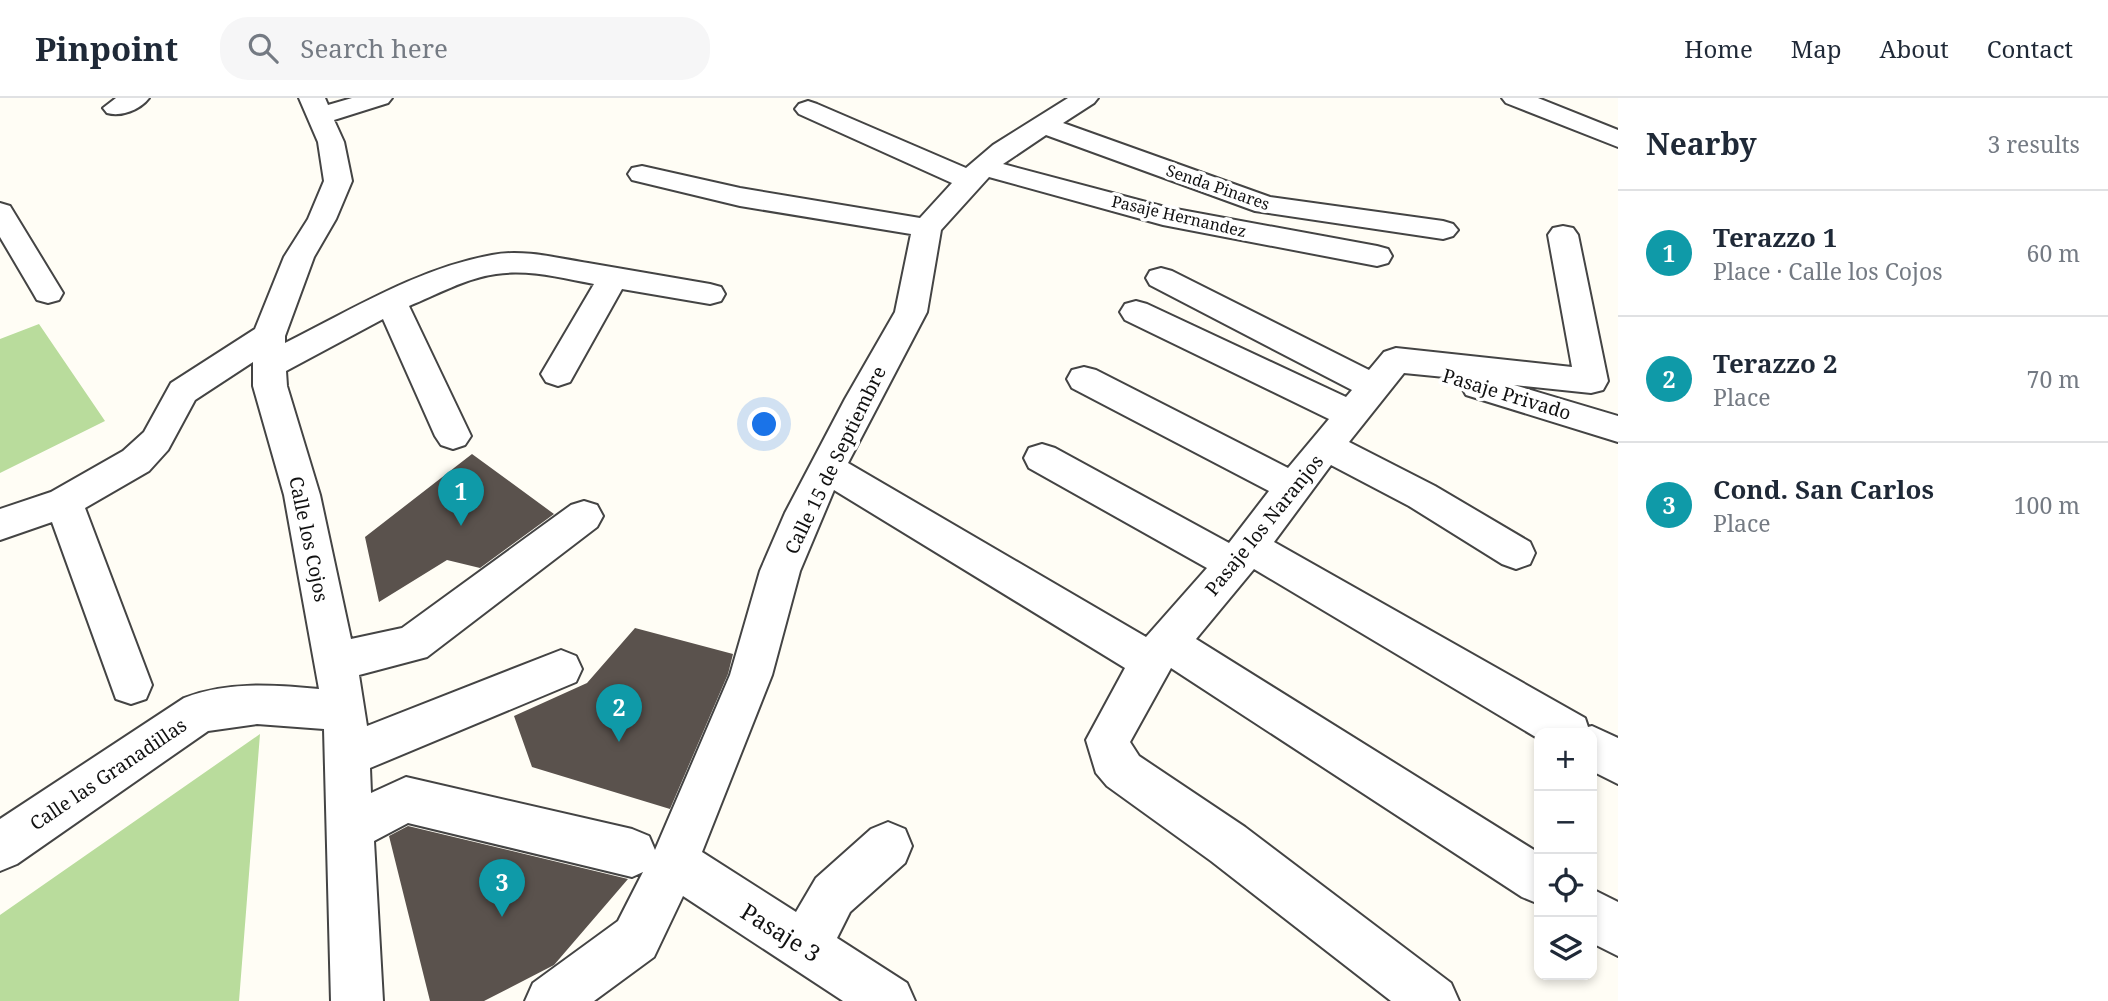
<!DOCTYPE html>
<meta charset="utf-8">
<style>
:root{--surface:#fff;--page:#f6f6f7;--text:#1f2937;--muted:#747a83;--line:#e0e1e3;--accent:#c4262e}
body{margin:0;font-family:"Noto Serif",serif;background:var(--page);color:var(--text)}
.controls{position:absolute;right:21px;bottom:21px;display:grid;overflow:hidden;border-radius:14px;box-shadow:0 4px 10px #0003}
.controls button{width:63px;height:63px;display:grid;place-items:center;padding:0;border:0;border-bottom:2px solid var(--line);background:var(--surface);color:var(--text);font:35px sans-serif}
.you{position:absolute;left:765px;top:327px;width:24px;height:24px;margin:-18px;border:5px solid #fff;border-radius:50%;background:#1a73e8;box-shadow:0 0 0 10px #1a73e833}
.badge{display:grid;place-items:center;width:46px;height:46px;border-radius:50%;background:var(--accent);color:#fff;font-size:23px;font-weight:700}
.pin{position:absolute;translate:-50% -58px;filter:drop-shadow(0 2px 4px #0008)}
.pin::after{content:'';position:absolute;top:37px;width:24px;height:21px;background:inherit;clip-path:polygon(0 0,100% 0,50% 100%)}
.list{margin:0;padding:0;list-style:none}
h2{display:flex;justify-content:space-between;align-items:center;height:91px;margin:0;padding:0 28px;font-size:30px}
h2 small{font-size:23px;font-weight:400;color:var(--muted)}
.list li{display:grid;grid-template-columns:46px 1fr auto;gap:21px;align-items:center;box-sizing:border-box;height:126px;padding:0 28px;border-top:2px solid var(--line)}
.list b{display:block;font-size:26px;white-space:nowrap}
.list p{margin:0;font-size:23px;white-space:nowrap;color:var(--muted)}
.list em{font-size:23px;font-style:normal;color:var(--muted)}
.icon{flex:none;width:38px;height:38px;fill:none;stroke:currentColor;stroke-width:2;stroke-linecap:round;stroke-linejoin:round}
.map{position:relative;flex:none;width:1618px;height:903px;overflow:hidden}
header{display:flex;align-items:center;gap:42px;box-sizing:border-box;height:98px;padding:0 35px;background:var(--surface);border-bottom:2px solid var(--line)}
header strong{font-size:33px}
nav{display:flex;gap:38px;margin-inline-start:auto;font-size:24px}
.search{width:490px;height:63px;background:var(--page);display:flex;align-items:center;gap:18px;box-sizing:border-box;padding:0 24px;border-radius:28px;color:var(--muted);font-size:26px}
main{display:flex}
aside{flex:1;background:var(--surface)}
.map>svg:first-child{display:block}
</style>
<header>
<strong>Pinpoint</strong>
<div class="search"><svg class="icon" aria-label="search" viewBox="0 0 24 24"><circle cx="10" cy="10" r="6"/><path d="M15 15l6 6"/></svg>Search here</div>
<nav><a>Home</a><a>Map</a><a>About</a><a>Contact</a></nav>
</header>
<main>
<div class="map">
<svg width="1618" height="903" viewBox="0 0 1618 903">
<rect width="100%" height="100%" fill="#fffdf5"/>
<path fill="#b9dc9c" d="M39,226L105,323L0,375V241Z
M260,636L239,903H0V817Z"/>
<path fill="#5a524d" d="M472,356L554,416L480,470L447,462L379,504L365,439Z
M635,530L733,556L728,576L670,711L532,669L514,618L587,585Z
M408,728L628,781L554,867L484,903H430L389,738Z"/>
<g fill="none" stroke-linecap="round" stroke-linejoin="round">
<defs>
<path id="minor" d="M116,0H149C140,12 121,19 107,15L103,10Z
M299,0H325L328,7L352,0H392L388,5L334,22L344,44L352,83L336,121L314,159L285,238V245C351,212 419,170 492,157C523,151 557,160 588,165C629,172 669,179 710,186L721,189L725,196L721,203L710,206L622,191L570,284L558,288L546,284L541,276L594,186C562,180 528,171 496,176C466,180 436,197 409,208L471,338L465,347L453,351L441,347L435,338L383,221L286,273L287,288L320,397L351,541L402,530L571,407L584,403L597,407L603,418L597,429L427,559L359,577L367,628L561,552L576,558L582,571L576,584L370,670L371,695L406,679L632,731L649,738L655,752L730,577L760,473L785,415L845,301L895,214L911,136L740,108L632,82L628,76L632,70L642,68L740,90L920,120L952,85L799,16L795,11L799,6L808,3L817,6L966,70L993,47L1068,0H1098L1094,5L1063,25L1270,99L1443,123L1453,126L1458,132L1453,138L1443,141L1255,113L1046,37L1003,66L1165,109L1377,148L1388,151L1392,158L1388,165L1377,168L1163,127L989,79L941,132L927,214L848,365L1146,539L1207,470L1029,370L1024,360L1029,350L1042,346L1055,350L1229,445L1269,393L1072,290L1067,281L1072,272L1084,269L1096,272L1288,370L1329,321L1125,222L1120,214L1125,206L1136,203L1147,206L1346,299L1352,292L1150,187L1146,180L1150,173L1161,170L1172,173L1369,272L1384,254L1396,250L1572,269L1548,137L1553,130L1563,128L1573,130L1578,137L1608,283L1603,292L1591,295L1514,287L1618,318V344L1466,297L1461,288L1465,281L1404,275L1349,344L1435,388L1530,444L1535,455L1530,466L1516,471L1502,466L1409,408L1331,367L1274,444L1585,620L1588,629L1592,628L1618,640V686L1592,673V635H1539V641L1254,471L1196,541L1539,755V806L1522,799L1171,570L1130,644L1139,658L1245,729L1451,885L1459,903H1391L1211,763L1107,688L1096,675L1086,642L1125,570L834,392L800,473L772,577L702,754L796,814L816,780L871,731L888,724L905,731L912,748L905,765L850,814L837,840L907,885L915,903H843L683,798L654,859L594,903H525L533,885L618,823L643,774L632,779L408,725L374,743L383,903H331L324,631L257,626L208,633L17,766L0,773V721L184,600C227,583 274,587 319,591L284,397L253,288V264L195,302L168,352L149,373L85,410L152,587L146,601L131,606L116,601L52,424L0,442V411L51,394L123,353L144,334L171,285L255,231L284,159L308,121L324,83L318,44Z
M1502,0H1538L1618,32V49L1506,5Z
M0,105L10,108L63,195L59,202L48,205L37,202L33,195L0,139Z
M1592,791L1618,804V858L1592,845Z"/>
</defs>
<use href="#minor" stroke="#444" stroke-width="4"/>
<use href="#minor" fill="#fff" fill-rule="evenodd"/>
</g>
<g text-anchor="middle" dominant-baseline="central" stroke-width="7" stroke-linejoin="round" paint-order="stroke">
<g font-size="16" fill="#111" stroke="#fff">
<text transform="translate(1218 89) rotate(19)">Senda Pinares</text>
<text transform="translate(1179 118) rotate(13)">Pasaje Hernandez</text>
</g>
<g font-size="19" fill="#111" stroke="#fff">
<text transform="translate(1507 296) rotate(17)">Pasaje Privado</text>
<text transform="translate(835 362) rotate(-64)">Calle 15 de Septiembre</text>
<text transform="translate(1264 427) rotate(-51)">Pasaje los Naranjos</text>
<text transform="translate(309 441) rotate(78)">Calle los Cojos</text>
<text transform="translate(108 676) rotate(-34)">Calle las Granadillas</text>
</g>
<g font-size="23" fill="#111" stroke="#fff">
<text transform="translate(781 834) rotate(32)">Pasaje 3</text>
</g>
</g>
</svg>
<div class="controls">
<button>+</button>
<button>−</button>
<button><svg class="icon" aria-label="locate" viewBox="0 0 24 24"><circle cx="12" cy="12" r="6"/><path d="M12 2v4M12 18v4M2 12h4M18 12h4"/></svg></button>
<button><svg class="icon" aria-label="layers" viewBox="0 0 24 24"><path d="M12 4l9 5-9 5-9-5zM3 14l9 5 9-5"/></svg></button>
</div>
<div class="you"></div>
<div class="pin badge" style="left:461px;top:428px;background:#0f9aa8">1</div>
<div class="pin badge" style="left:619px;top:644px;background:#0f9aa8">2</div>
<div class="pin badge" style="left:502px;top:819px;background:#0f9aa8">3</div>
</div>
<aside>
<h2>Nearby<small>3 results</small></h2>
<ul class="list">
<li><span class="badge" style="background:#0f9aa8">1</span><div><b>Terazzo 1</b><p>Place · Calle los Cojos</p></div><em>60 m</em></li>
<li><span class="badge" style="background:#0f9aa8">2</span><div><b>Terazzo 2</b><p>Place</p></div><em>70 m</em></li>
<li><span class="badge" style="background:#0f9aa8">3</span><div><b>Cond. San Carlos</b><p>Place</p></div><em>100 m</em></li>
</ul>
</aside>
</main>
